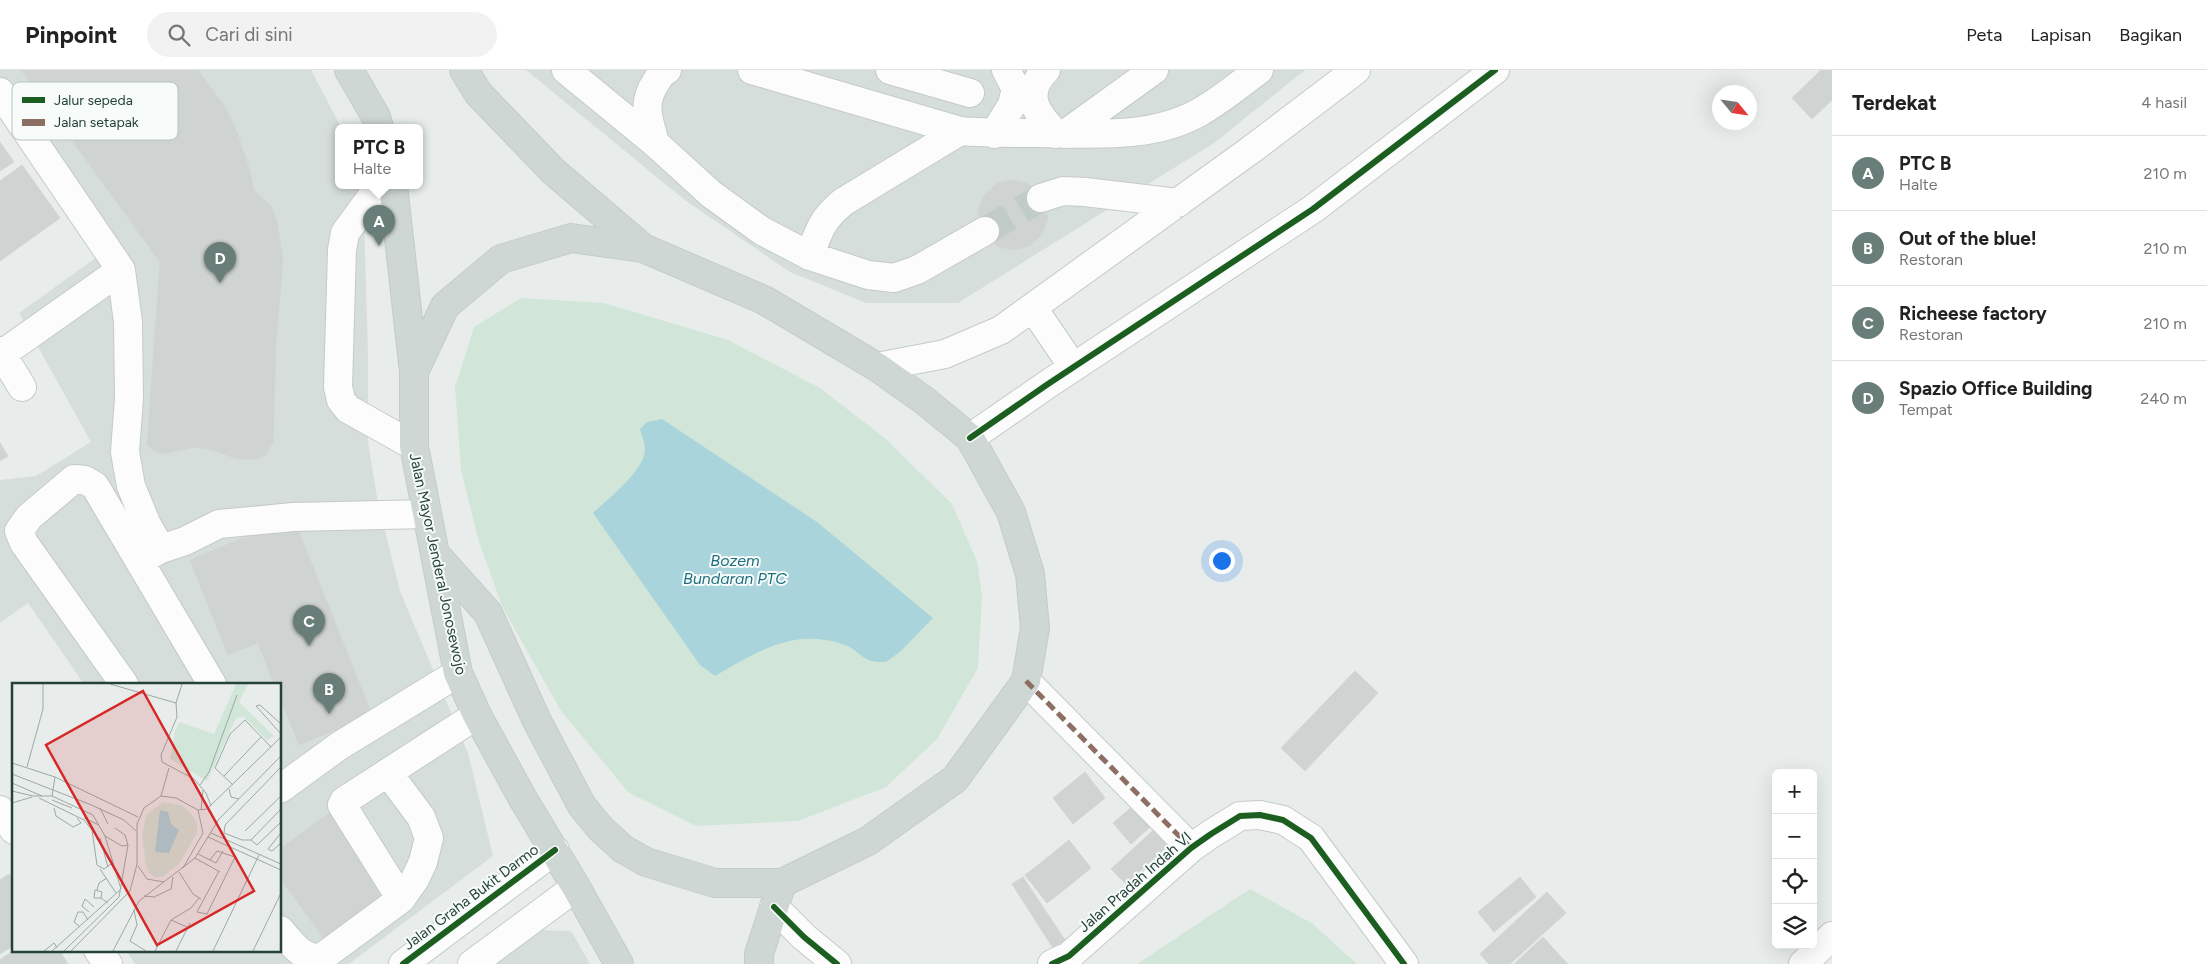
<!DOCTYPE html>
<html lang="id">
<meta charset="utf-8">
<style>
:root{--surface:#fff;--page:#f2f2f2;--text:#222;--muted:#767676;--line:#e0e0e0;--accent:#697e78}
body{margin:0;font-family:Figtree,sans-serif;background:var(--page);color:var(--text)}
.controls{position:absolute;right:15px;bottom:15px;display:grid;overflow:hidden;border-radius:8px;box-shadow:0 5px 20px #0002}
.controls button{width:45px;height:45px;display:grid;place-items:center;padding:0;border:0;border-bottom:1px solid var(--line);background:var(--surface);color:var(--text);font:25px sans-serif}
.compass{position:absolute;left:1712px;top:15px;width:45px;height:45px;border-radius:50%;background:var(--surface);box-shadow:0 5px 20px #0002;rotate:119deg}
.you{position:absolute;left:1221px;top:490px;width:18px;height:18px;margin:-12px;border:4px solid #fff;border-radius:50%;background:#1a73e8;box-shadow:0 0 0 8px #1a73e833}
.badge{display:grid;place-items:center;width:32px;height:32px;border-radius:50%;background:var(--accent);color:#fff;font-size:16px;font-weight:700}
.pin{position:absolute;translate:-50% -41px;filter:drop-shadow(0 1px 2px #0008)}
.pin::after{content:'';position:absolute;top:26px;width:18px;height:15px;background:inherit;clip-path:polygon(0 0,100% 0,50% 100%)}
.popup{position:absolute;left:335px;top:54px;width:88px;height:65px;box-sizing:border-box;display:grid;place-content:center;border-radius:8px;background:var(--surface);filter:drop-shadow(0 1px 4px #0005);font-size:16px;white-space:nowrap;color:var(--muted)}
.popup b{font-size:19px;color:var(--text)}
.popup::after{content:'';position:absolute;left:50%;top:100%;margin-left:-10px;border:10px solid transparent;border-top-color:var(--surface)}
.list{margin:0;padding:0;list-style:none}
h2{display:flex;justify-content:space-between;align-items:center;height:65px;margin:0;padding:0 20px;font-size:21px}
h2 small{font-size:16px;font-weight:400;color:var(--muted)}
.list li{display:grid;grid-template-columns:32px 1fr auto;gap:15px;align-items:center;box-sizing:border-box;height:75px;padding:0 20px;border-top:1px solid var(--line)}
.list b{display:block;font-size:19px;white-space:nowrap}
.list p{margin:0;font-size:16px;white-space:nowrap;color:var(--muted)}
.list em{font-size:16px;font-style:normal;color:var(--muted)}
.icon{flex:none;width:28px;height:28px;fill:none;stroke:currentColor;stroke-width:2;stroke-linecap:round;stroke-linejoin:round}
.map{position:relative;flex:none;width:1832px;height:894px;overflow:hidden}
header{display:flex;align-items:center;gap:30px;box-sizing:border-box;height:70px;padding:0 25px;background:var(--surface);border-bottom:1px solid var(--line)}
header strong{font-size:24px}
nav{display:flex;gap:28px;margin-inline-start:auto;font-size:18px}
.search{width:350px;height:45px;background:var(--page);display:flex;align-items:center;gap:12px;box-sizing:border-box;padding:0 18px;border-radius:28px;color:var(--muted);font-size:19px}
main{display:flex}
aside{flex:1;background:var(--surface)}
.map>svg:first-child{display:block}
</style>
<header>
<strong>Pinpoint</strong>
<div class="search"><svg class="icon" aria-label="search" viewBox="0 0 24 24"><circle cx="10" cy="10" r="6"/><path d="M15 15l6 6"/></svg>Cari di sini</div>
<nav><a>Peta</a><a>Lapisan</a><a>Bagikan</a></nav>
</header>
<main>
<div class="map">
<svg width="1832" height="894" viewBox="0 0 1832 894">
<rect width="100%" height="100%" fill="#e8edeb"/>
<path fill="#d6dedb" d="M0,0H311L341,57H339V115H363L368,284V372L378,433L400,521L468,683L493,786L349,894H135L126,880H280V614H84L28,533L0,553V410L36,406L91,372L19,243L97,187L0,49Z
M526,0H1305L1214,73L958,233H866L790,202L686,131Z
M539,860L571,861L590,894H495Z"/>
<path fill="#d1e6d8" d="M521,228L604,233L728,270L820,318L886,369L952,434L977,491L982,526L978,598L937,669L886,717L798,751L696,756L629,723L561,641L502,536L478,469L461,400L455,317L474,257Z
M1250,819L1313,854L1357,894H1137Z"/>
<path fill="#a9d4db" d="M662,349L817,452L933,548L901,581L886,592C881,592 875,592 871,591C862,588 856,580 848,576C796,556 758,581 715,606L700,595L593,443C608,429 646,400 645,378C644,372 642,365 640,359L647,352Z"/>
<path fill="#cfd4d2" stroke="#d1d6d4" d="M21,0H198L225,37L237,62L250,101L254,120L271,136L277,152L283,190L276,273L273,372L266,385L258,389H237L213,380L195,377L162,384L154,381L147,375L160,192Z
M1821,0H1832V30L1812,49L1792,28Z
M0,72L14,92L0,101Z
M22,95L60,148L0,191V111Z
M1013,110L1029,114L1041,128L1048,147L1043,163L1030,176L1013,180L996,176L985,161L978,140L985,124L998,113Z
M0,373L8,386L0,391Z
M293,447L372,645L299,675L280,628V614H274L258,573L228,585L190,490Z
M1355,601L1378,623L1305,701L1281,678Z
M1085,702L1105,728L1073,754L1053,728Z
M1141,729L1158,750L1131,774L1113,753Z
M334,740L398,828L330,877L280,808V779Z
M1159,755L1174,770L1126,814L1111,799Z
M1069,770L1091,798L1075,811L1053,783Z
M1053,783L1075,811L1060,823L1038,795Z
M1038,795L1060,823L1047,833L1025,805Z
M9,804L14,812V875L0,884V810Z
M1023,807L1065,870L1053,878L1012,814Z
M1520,807L1536,827L1494,862L1478,842Z
M1547,822L1566,843L1510,894H1489L1480,884Z
M1543,867L1562,888L1555,894H1514Z
M14,880H59L68,894H0V890Z
M1562,888L1568,894H1555Z"/>
<g fill="none" stroke-linecap="round" stroke-linejoin="round">
<path stroke="#c1cbc8" stroke-width="28" stroke-dasharray="28 14" stroke-linecap="butt" d="M985,161L1041,128"/>
<defs>
<path id="minor" d="M566,0L655,73L711,124L762,161L810,186L868,205L894,208L917,200L985,161
M752,0L960,61C986,63 1010,63 1036,63C1090,63 1151,70 1200,42C1221,30 1240,14 1259,0
M890,0L970,23
M1046,0C1022,24 1036,43 1056,64
M0,22L121,200L128,252L129,328L125,382L131,416L147,455L161,479
M994,64L1012,35L1016,19L1006,0
M1065,64L1154,0
M655,73C649,49 641,34 656,12C659,7 661,3 667,0
M380,115L345,163L342,180L338,317L341,330L348,339L414,376
M1041,128L1063,121L1085,122L1178,133
M810,186C818,162 822,149 843,132L960,61
M1033,238L1073,297
M0,281L22,317
M2,284L121,200
M877,297L945,284L1001,260L1252,79L1356,0
M970,368L1048,314L1313,139L1495,0
M146,487L161,479L185,471L219,454L293,447L427,444
M1026,611L1191,778
M124,614L24,473L19,461L29,447L74,409L85,410L95,416L212,614
M280,719L339,676L458,603
M0,740L14,760
M401,829L342,735L344,731L477,645
M774,837L804,867L837,894
M280,860C291,872 302,890 321,888L401,829L415,809L423,792L429,768L421,747L389,704
M98,880L108,894
M403,894L555,780
M472,894L576,817
M1052,894L1069,886L1191,778L1211,764L1240,746L1260,745L1283,750L1311,768L1404,894
M1803,894L1832,866"/>
<path id="major" d="M349,0L376,47L379,57
M464,0L478,23L553,101L643,178L764,230L877,297L925,331L970,368L1011,442L1030,504L1035,558L1026,611L955,709L868,771L782,813L759,884V894
M393,115L414,302V376L458,603L477,645L523,729L576,817L619,894
M414,302L445,236L501,189L571,168L643,178
M437,486L488,543L537,651L582,736L601,759L623,779L646,792L715,813H782"/>
</defs>
<use href="#minor" stroke="#c5cac8" stroke-width="30"/>
<use href="#major" stroke="#c3ccc9" stroke-width="30"/>
<use href="#minor" stroke="#fcfcfc" stroke-width="28"/>
<use href="#major" stroke="#cfd7d5" stroke-width="28"/>
<path stroke="#8d6e63" stroke-width="5" stroke-dasharray="10 5" stroke-linecap="butt" d="M1026,611L1191,778"/>
<defs>
<path id="cycleway" d="M970,368L1048,314L1313,139L1495,0
M774,837L804,867L837,894
M403,894L555,780
M1052,894L1069,886L1191,778L1211,764L1240,746L1260,745L1283,750L1311,768L1404,894"/>
</defs>
<use href="#cycleway" stroke="#f7fbf9" stroke-width="9"/>
<use href="#cycleway" stroke="#1b5e20" stroke-width="6"/>
</g>
<g text-anchor="middle" dominant-baseline="central" stroke-width="4" stroke-linejoin="round" paint-order="stroke">
<g font-size="15" fill="#24423a" stroke="#f7fbf9">
<text transform="translate(438 494) rotate(78)">Jalan Mayor Jenderal Jonosewojo</text>
<text transform="translate(1135 812) rotate(-41)">Jalan Pradah Indah VI</text>
<text transform="translate(471 827) rotate(-37)">Jalan Graha Bukit Darmo</text>
</g>
<g font-size="16" font-style="italic" fill="#1c6f80" stroke="#f7fbf9">
<text x="735" y="490">Bozem<tspan x="735" dy="18">Bundaran PTC</tspan></text>
</g>
</g>
<g transform="translate(12 613)">
<rect width="269" height="269" fill="#e8edeb"/>
<path d="M224,1H236L227,19L262,53L255,57L232,34L224,35L195,98L158,76L163,47L168,39L202,51ZM151,119L169,122L178,129L185,140V150L167,181L152,193L144,195L138,191L134,182L130,153L134,132Z" fill="#d1e6d8"/>
<path d="M148,127L156,129L159,141L167,147L157,170L143,169Z" fill="#a9d4db"/>
<path fill="none" stroke="#9aa9a4" stroke-width="1" d="M98,1L164,20M164,20L165,34L149,72L150,79L182,96L194,110L199,123M164,20L170,1M269,41L248,22L244,23L269,51M0,80L43,94L126,134M15,84L31,26V1M269,84L213,142L212,150L230,157H239L269,126M0,91L77,121L112,137L124,148M212,93L249,54M0,100L30,113M188,102L197,89L225,12M221,102L203,85L218,51L233,37L259,64M217,106L219,114L227,116M0,108L21,113H40L81,132L93,153L109,206M40,113L43,94M149,113L157,85M27,115L72,137L80,147L85,182L92,186L99,181M40,117L60,125M0,120L20,114M42,125L44,133L61,144L69,140L65,135M88,125L96,141M189,127L191,107M72,135L87,142M233,148L269,113M199,150L269,181M269,150L256,166L260,168L269,160M93,153L110,163L116,162M196,154L269,187M88,155L96,184M239,157L245,162L269,139M186,171L204,180L211,168M183,175L208,189M198,177L205,168L223,174L195,231L185,229L207,188M126,183L135,196L152,199M171,185L191,150L186,127M88,186L104,210M167,189L181,211L189,216M85,207L87,200L95,195M132,213L142,214L159,206L161,194M89,215L90,209L83,207L82,215H89L96,220M122,227L125,242L118,258L134,268M77,229L70,223L73,216L82,224M159,237L175,244M68,244L62,239L66,229H71L76,237M32,268L42,260L45,265M40,268L108,207M52,268L107,214L116,162L113,152L103,145M59,268L118,208L125,181V141L132,125L149,113L164,115L186,127L195,126L269,54M101,268L127,218L183,175L207,136L269,73M143,268L159,237L179,225L187,215M164,268L178,240M201,268L247,172M241,268L269,210"/>
<path fill="#d62828" fill-opacity="0.15" stroke="#d62828" stroke-width="2.5" d="M131,8L242,208L145,262L34,62Z"/>
<rect width="269" height="269" fill="none" stroke="#24423a" stroke-width="2.5"/>
</g>
<rect x="12" y="12" width="166" height="58" rx="8" fill="#f7fbf9" stroke="#b8c4c0" stroke-width="1"/>
<rect x="22" y="27" width="23" height="6" fill="#1b5e20"/>
<rect x="22" y="49" width="23" height="7" fill="#8d6e63"/>
<g font-size="14" fill="#24423a">
<text x="54" y="35">Jalur sepeda</text>
<text x="54" y="57">Jalan setapak</text>
</g>
</svg>
<div class="controls">
<button>+</button>
<button>−</button>
<button><svg class="icon" aria-label="locate" viewBox="0 0 24 24"><circle cx="12" cy="12" r="6"/><path d="M12 2v4M12 18v4M2 12h4M18 12h4"/></svg></button>
<button><svg class="icon" aria-label="layers" viewBox="0 0 24 24"><path d="M12 4l9 5-9 5-9-5zM3 14l9 5 9-5"/></svg></button>
</div>
<svg class="compass" viewBox="-18 -18 36 36"><path d="M0-13l5 13h-10z" fill="#e53935"/><path d="M0 13l5-13h-10z" fill="#767676"/></svg>
<div class="you"></div>
<div class="pin badge" style="left:379px;top:176px">A</div>
<div class="popup"><b>PTC B</b>Halte</div>
<div class="pin badge" style="left:329px;top:644px">B</div>
<div class="pin badge" style="left:309px;top:576px">C</div>
<div class="pin badge" style="left:220px;top:213px">D</div>
</div>
<aside>
<h2>Terdekat<small>4 hasil</small></h2>
<ul class="list">
<li><span class="badge">A</span><div><b>PTC B</b><p>Halte</p></div><em>210 m</em></li>
<li><span class="badge">B</span><div><b>Out of the blue!</b><p>Restoran</p></div><em>210 m</em></li>
<li><span class="badge">C</span><div><b>Richeese factory</b><p>Restoran</p></div><em>210 m</em></li>
<li><span class="badge">D</span><div><b>Spazio Office Building</b><p>Tempat</p></div><em>240 m</em></li>
</ul>
</aside>
</main>
